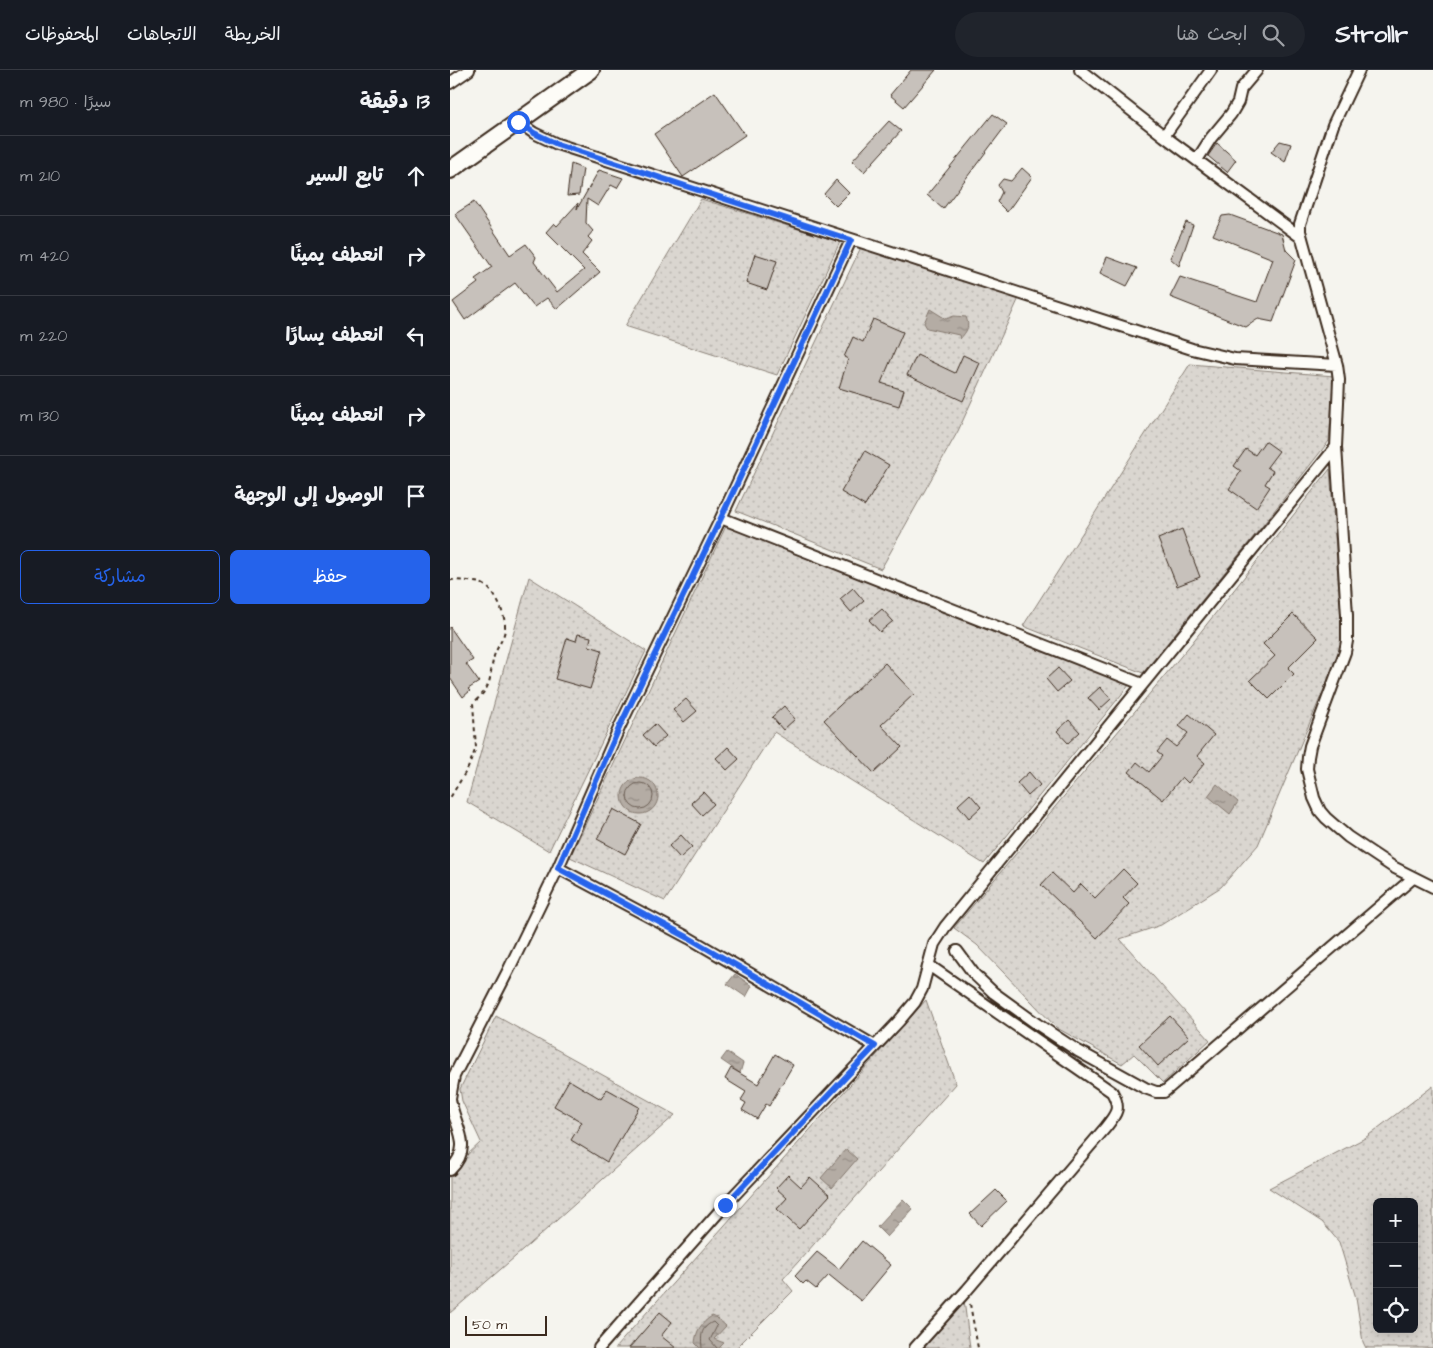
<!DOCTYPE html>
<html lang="ar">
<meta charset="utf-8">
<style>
:root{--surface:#171b24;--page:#20242c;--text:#f1f3f6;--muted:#9ea1a6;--line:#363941;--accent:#2563eb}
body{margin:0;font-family:"Architects Daughter","Playpen Sans Arabic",sans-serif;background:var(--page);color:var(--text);direction:rtl}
.controls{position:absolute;right:15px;bottom:15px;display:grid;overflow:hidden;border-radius:8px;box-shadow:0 2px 12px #0003}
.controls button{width:45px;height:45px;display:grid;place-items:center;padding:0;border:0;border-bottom:1px solid var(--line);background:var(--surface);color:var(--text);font:25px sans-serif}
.scale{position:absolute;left:15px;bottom:12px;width:82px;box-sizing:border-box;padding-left:5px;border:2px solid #3b2a1e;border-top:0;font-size:14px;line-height:18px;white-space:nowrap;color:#3b2a1e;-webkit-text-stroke:4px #fdfcf7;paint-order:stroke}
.stop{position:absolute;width:15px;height:15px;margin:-11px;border:4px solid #2563eb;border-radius:50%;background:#fff}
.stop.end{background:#2563eb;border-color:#fff;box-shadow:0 1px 5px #0008}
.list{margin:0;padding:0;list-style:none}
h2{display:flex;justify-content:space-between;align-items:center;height:65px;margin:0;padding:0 20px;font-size:21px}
h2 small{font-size:16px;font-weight:400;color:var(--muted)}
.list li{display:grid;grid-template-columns:32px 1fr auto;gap:15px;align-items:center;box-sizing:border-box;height:80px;padding:0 20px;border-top:1px solid var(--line)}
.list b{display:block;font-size:19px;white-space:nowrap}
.list em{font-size:16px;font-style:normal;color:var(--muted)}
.actions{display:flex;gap:10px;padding:15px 20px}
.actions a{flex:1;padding:11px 0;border:1px solid var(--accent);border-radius:8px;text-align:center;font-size:18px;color:var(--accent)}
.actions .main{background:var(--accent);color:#fff}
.icon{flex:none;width:28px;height:28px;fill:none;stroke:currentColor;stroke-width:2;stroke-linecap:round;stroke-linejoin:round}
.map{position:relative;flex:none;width:983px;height:1278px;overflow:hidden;direction:ltr}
header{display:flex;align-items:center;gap:30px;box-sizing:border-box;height:70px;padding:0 25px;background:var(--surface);border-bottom:1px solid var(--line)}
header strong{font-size:24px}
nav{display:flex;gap:28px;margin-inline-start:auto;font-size:18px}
.search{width:350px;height:45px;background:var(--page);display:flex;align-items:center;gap:12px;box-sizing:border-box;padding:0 18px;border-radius:28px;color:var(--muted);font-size:19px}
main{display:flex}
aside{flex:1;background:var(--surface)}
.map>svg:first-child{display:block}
</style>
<header>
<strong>Strollr</strong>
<div class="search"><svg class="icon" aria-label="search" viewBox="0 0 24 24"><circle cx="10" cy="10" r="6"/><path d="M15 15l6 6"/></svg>ابحث هنا</div>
<nav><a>الخريطة</a><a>الاتجاهات</a><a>المحفوظات</a></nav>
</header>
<main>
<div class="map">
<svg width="983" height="1278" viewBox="0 0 983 1278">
<defs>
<pattern id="grass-dots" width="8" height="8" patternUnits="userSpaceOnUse" patternTransform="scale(1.25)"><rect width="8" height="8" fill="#dad6d0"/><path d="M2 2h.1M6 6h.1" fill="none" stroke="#bcb8b2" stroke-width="1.8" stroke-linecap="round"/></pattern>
<pattern id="water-ripples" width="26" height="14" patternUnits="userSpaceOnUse" patternTransform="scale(1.25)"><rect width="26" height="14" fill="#b4aca4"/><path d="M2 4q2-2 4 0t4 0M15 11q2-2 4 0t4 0" fill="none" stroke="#948c85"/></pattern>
</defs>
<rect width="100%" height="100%" fill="#f5f4ee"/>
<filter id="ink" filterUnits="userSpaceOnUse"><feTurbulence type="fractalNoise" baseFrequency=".02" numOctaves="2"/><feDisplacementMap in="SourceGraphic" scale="10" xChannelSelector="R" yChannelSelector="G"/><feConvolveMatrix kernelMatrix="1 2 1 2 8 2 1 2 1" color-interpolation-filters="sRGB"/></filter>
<g filter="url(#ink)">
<path fill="url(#grass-dots)" stroke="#8a8077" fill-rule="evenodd" d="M251,129L390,172L327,305L175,256Z
M412,175L569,228L508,361L431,499L286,441Z
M740,294L884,306L879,371L813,455L693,603L573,556Z
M880,399L893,574L808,775L771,817L711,855L670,869L760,970L713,1013L684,984L672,994L607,958L527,875L504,858L741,574Z
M276,456L680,614L534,794L324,662L215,831L120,787Z
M79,507L196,581L99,781L17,732Z
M476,930L506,1014L333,1209L343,1221L286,1278H165Z
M46,946L225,1045L80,1174L0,1243V1101L31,1072L12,1031L10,1019Z
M983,1016V1278H916L913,1272L906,1228L889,1172L872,1152L819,1118L915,1068ZM927,1132H964V1259H927Z
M514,1230L520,1278H471Z"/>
<path fill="url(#water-ripples)" stroke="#84786e" d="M480,239L496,249L504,246L516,247C520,257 517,261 510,269L509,265L477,258L474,253Z
M172 726a18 18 0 1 1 36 0a18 18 0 1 1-36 0Z
M767,714L788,732L780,744L758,726Z
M285,904L302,916L296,927L277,914Z
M277,982L293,993L290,1003L271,990Z
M396,1079L407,1089L382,1118L371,1108Z
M453,1129L463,1139L437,1167L427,1157Z
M262,1246L267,1248L276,1256L264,1269L274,1273L269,1278H250L245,1273C246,1261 251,1253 262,1246Z"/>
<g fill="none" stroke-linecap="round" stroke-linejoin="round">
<path stroke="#6b5e54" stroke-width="1" d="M177 726a13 13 0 1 1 26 0a13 13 0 1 1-26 0Z
M252,1278C251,1266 250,1258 263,1252L267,1256L260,1270L267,1278"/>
</g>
<path fill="#c7c1bb" stroke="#3b2a1e" d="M461,0H486L454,37L440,25Z
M265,22L295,65L233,107L204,64Z
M543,44L557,54L493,139L477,125Z
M439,51L451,61L414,102L402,91Z
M830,71L841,74L835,92L821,82Z
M767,73L786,90L777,102L758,86Z
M121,94L133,99L129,125L117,126Z
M572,98L582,107L557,142L547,132L552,122L548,115L553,109L561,111Z
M149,100L173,108L167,118L161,115L148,136L137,129L136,153L143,161L138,167L142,171L132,184L150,202L107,239L97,228L84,237L65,213L15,250L3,232L28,213L25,209L42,197L5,144L24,132L60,185L76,174L86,187L84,192L107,222L134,200L96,162L104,153L107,156L128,133L127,139Z
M386,110L399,123L386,136L374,124Z
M780,145L832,164L836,180L846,190L823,252L808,249L796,257L720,227L730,207L807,232L823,189L763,165L772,146Z
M736,152L743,155L729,196L720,188Z
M305,184L327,191L317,220L296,213Z
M657,187L687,198L677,216L650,203Z
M423,249L453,262L431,313L454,320L449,336L389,318L398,289L394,287L403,267L413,272Z
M467,285L505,303L513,285L530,293L513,331L457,305Z
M815,371L829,381L817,397L823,401L815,414L820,417L806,438L779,419L791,401L784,396L796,379L805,385Z
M415,381L439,395L415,436L391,422Z
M732,459L750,507L727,516L708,469Z
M403,518L414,531L401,542L390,529Z
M432,539L443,551L430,562L419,550Z
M843,544L868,568L838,598L844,604L819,629L800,610L825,586L813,574Z
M0,557L23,590L16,594L29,612L18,619L20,621L13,627L0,608Z
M128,564L141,567L139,576L152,580L140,619L105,609L117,568L126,571Z
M435,593L464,624L431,655L452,677L424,703L374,650Z
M608,598L620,611L607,622L596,609Z
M650,617L661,629L649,640L638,628Z
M236,629L247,641L234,652L223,640Z
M334,636L345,649L333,660L322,647Z
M739,644L764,665L747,686L755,693L738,713L732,707L713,730L679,702L687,692L699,702L712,686L707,682L717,670L726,677L738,663L729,656Z
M619,650L630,662L618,673L607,661Z
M205,654L216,666L204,677L193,665Z
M278,677L289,689L277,700L266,688Z
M579,702L590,715L578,726L567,713Z
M253,722L264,734L252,745L241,733Z
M520,724L531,737L519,748L508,735Z
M163,739L191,754L175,784L147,769Z
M231,765L242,777L230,788L219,776Z
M673,799L687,813L673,828L679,834L647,868L591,815L602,803L623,823L631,814L645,828Z
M720,946L739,967L708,996L689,975Z
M325,984L343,995L319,1036L316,1034L307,1049L292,1040L296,1033L291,1030L296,1022L275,1009L281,998L308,1014Z
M119,1010L151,1029L157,1019L189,1037L157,1092L121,1070L132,1052L104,1036Z
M338,1105L351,1117L360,1107L380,1125L349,1159L327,1139L337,1128L326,1118Z
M546,1120L557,1131L531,1156L520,1144Z
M412,1171L441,1195L411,1231L379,1205L366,1219L356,1211L353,1214L345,1206L367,1182L389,1199Z
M210,1242L222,1252L211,1266L226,1278H179Z"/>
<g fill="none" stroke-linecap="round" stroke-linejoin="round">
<defs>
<path id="street" d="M630,0L714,66L852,168
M0,13L19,0
M68,52L84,63L107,74L742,279L785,289L887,295L850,161V154L883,55L909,0
M714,66L761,0
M747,90L761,68L781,44L788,32L791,19L807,0
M886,377L897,545V571L895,582L860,676L858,687L857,699L864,728L870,741L876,748L898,767L943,797L983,817
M271,448L692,614
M108,798L239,868L425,976
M507,881L524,904L544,923L587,954L628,981L695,1018L706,1022H714L963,808
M0,1028L4,1006L59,899L108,798L170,656L271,448L401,170
M0,1029C4,1057 25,1075 0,1100
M149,1278L275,1135L449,951L465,932L472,919L484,874L495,857L886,377L889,310L887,295
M465,1278L517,1220L656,1057C667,1043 671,1038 662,1022L480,896"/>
<path id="primary" d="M0,100L141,0"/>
</defs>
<use href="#street" stroke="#3b2a1e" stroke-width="14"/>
<use href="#primary" stroke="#3b2a1e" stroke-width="20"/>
<path stroke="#3b2a1e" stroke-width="2" stroke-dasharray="4 4" stroke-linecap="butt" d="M0,510C9,510 21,511 30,513C44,517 56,545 55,558C55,567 47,577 44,586C38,610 44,615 23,633L26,678L18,698L0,728
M520,1234L528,1278"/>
<use href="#street" stroke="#fdfcf7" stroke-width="10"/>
<use href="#primary" stroke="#fdfcf7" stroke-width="16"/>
</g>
</g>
<g fill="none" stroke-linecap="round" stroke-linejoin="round" filter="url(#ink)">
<path stroke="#2563eb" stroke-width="6" d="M68,52L84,63L107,74L401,170L271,448L170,656L108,798L239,868L425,976L275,1135"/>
</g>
</svg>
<div class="controls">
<button>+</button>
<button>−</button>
<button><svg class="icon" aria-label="locate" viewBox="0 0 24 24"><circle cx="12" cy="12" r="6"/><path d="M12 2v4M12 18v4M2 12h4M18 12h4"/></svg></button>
</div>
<div class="scale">50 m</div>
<div class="stop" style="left:68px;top:52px"></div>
<div class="stop end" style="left:275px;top:1135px"></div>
</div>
<aside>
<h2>13 دقيقة<small>سيرًا · 980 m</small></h2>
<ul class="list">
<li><svg class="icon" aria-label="ahead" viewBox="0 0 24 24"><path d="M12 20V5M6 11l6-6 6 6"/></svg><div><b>تابع السير</b></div><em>210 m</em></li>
<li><svg class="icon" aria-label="right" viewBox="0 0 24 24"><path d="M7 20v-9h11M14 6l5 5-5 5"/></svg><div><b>انعطف يمينًا</b></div><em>420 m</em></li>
<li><svg class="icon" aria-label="left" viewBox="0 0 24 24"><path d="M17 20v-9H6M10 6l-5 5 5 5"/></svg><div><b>انعطف يسارًا</b></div><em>220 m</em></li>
<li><svg class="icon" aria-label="right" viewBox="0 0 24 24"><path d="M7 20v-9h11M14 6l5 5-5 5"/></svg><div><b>انعطف يمينًا</b></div><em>130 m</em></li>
<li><svg class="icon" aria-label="arrive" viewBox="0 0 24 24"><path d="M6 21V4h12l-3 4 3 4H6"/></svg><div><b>الوصول إلى الوجهة</b></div></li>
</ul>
<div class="actions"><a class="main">حفظ</a><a>مشاركة</a></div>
</aside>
</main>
